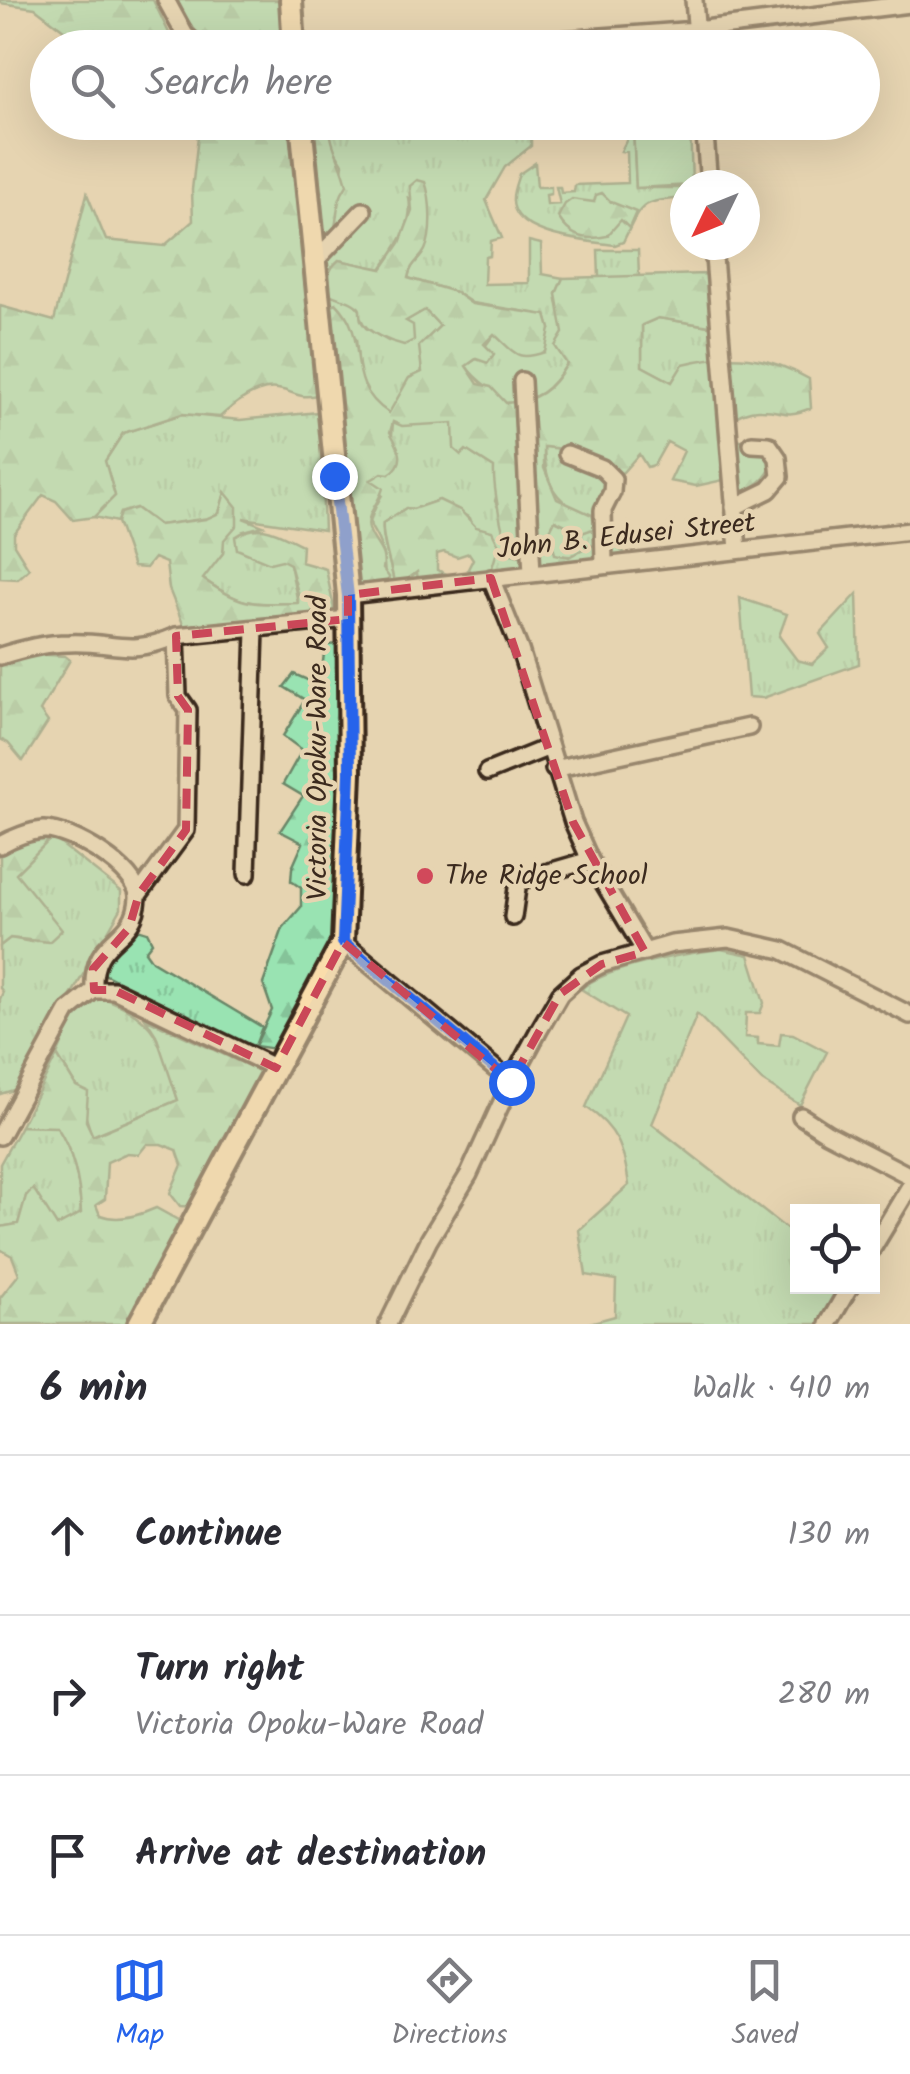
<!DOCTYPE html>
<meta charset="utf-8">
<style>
:root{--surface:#fff;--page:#f7f7f7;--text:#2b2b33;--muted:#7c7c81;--line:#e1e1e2;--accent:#2563eb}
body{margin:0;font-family:Kalam,sans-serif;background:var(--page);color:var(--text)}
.controls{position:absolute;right:30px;bottom:30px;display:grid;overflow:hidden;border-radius:0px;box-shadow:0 10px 40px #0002}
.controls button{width:90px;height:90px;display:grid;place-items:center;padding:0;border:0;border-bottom:2px solid var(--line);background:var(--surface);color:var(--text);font:50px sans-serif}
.compass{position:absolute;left:670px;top:170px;width:90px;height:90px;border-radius:50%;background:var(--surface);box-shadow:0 10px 40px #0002;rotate:227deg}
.stop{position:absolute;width:30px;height:30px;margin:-22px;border:8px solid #2563eb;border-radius:50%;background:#fff}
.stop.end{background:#2563eb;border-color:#fff;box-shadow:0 2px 10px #0008}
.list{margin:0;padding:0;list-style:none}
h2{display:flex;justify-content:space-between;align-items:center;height:130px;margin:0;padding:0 40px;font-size:42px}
h2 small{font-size:32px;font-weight:400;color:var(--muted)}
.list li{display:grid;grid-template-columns:65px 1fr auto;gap:30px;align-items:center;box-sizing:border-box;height:160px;padding:0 40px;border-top:2px solid var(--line)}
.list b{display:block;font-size:38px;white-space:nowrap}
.list p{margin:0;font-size:32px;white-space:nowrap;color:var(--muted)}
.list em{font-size:32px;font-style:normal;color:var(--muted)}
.icon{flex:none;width:55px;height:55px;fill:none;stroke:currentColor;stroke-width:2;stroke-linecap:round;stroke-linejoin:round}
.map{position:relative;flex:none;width:910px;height:1324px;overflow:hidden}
.search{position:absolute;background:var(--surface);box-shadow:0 10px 40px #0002;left:30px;right:30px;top:30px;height:110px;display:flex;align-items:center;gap:25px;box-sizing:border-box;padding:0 35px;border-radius:55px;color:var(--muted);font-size:38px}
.sheet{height:610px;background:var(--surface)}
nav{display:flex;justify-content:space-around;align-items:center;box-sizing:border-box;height:140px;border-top:2px solid var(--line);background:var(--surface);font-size:28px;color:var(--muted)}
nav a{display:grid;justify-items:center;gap:5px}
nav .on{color:var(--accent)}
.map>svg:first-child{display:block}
</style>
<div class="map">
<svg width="910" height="1324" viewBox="0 0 910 1324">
<defs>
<pattern id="grass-tufts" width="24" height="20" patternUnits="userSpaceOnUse" patternTransform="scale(2.5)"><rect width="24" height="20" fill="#99e3b2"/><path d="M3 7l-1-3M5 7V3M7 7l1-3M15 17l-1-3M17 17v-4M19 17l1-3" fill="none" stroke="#85c399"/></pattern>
<pattern id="forest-firs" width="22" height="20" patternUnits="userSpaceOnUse" patternTransform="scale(2.5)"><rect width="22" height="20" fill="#99e3b2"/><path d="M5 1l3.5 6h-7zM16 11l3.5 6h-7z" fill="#85c399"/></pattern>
</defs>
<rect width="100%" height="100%" fill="#e6d4b1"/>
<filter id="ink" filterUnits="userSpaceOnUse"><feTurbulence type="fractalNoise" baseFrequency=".01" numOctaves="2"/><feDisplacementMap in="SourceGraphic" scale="20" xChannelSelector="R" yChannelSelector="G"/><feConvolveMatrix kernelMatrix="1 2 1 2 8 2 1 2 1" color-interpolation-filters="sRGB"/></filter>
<g filter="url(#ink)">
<path fill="url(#grass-tufts)" stroke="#6a8668" stroke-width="2.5" d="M329,123H519L531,136V146L505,167L486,200L502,238L491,241L490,256L485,257L484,284L529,283V241L541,244L542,274L563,278L556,294L563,317L567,364C551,390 537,401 506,403C492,388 477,383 466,366L476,359L494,334L550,329L546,315L472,303L455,292L408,278C411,262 420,261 425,249C429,239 428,224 428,213L409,198C414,226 396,247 381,269L339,260C327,271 327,279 330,294L353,302L360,310L361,321L366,328L388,341L405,321L425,310L440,326C421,345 419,344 422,372L409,378L390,414L376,404L360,382L356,339L328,308L323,241L331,240L343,164L330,143Z
M633,127L636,188H685V198C638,202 643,202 623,242L615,245C589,241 510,237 513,198C513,190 517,181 519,174L535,163L537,187H551V194L546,195L547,205L560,204L556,187H560L561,193L574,192L575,185L628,183L627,152L621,151Z
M598,250H638L639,277L599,278Z
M714,302L720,357L672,382L642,366V325L658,318L710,326Z
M319,412L324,530L243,518L263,526L244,531L290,564L298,603C252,604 241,606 202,578L223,553L225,493L219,513L209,518L159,525L150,518L120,513L117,522L94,517L115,496L105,461L123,433L182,414L240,420Z
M393,422L453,423C456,448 475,456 495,468L498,490L495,501L502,516L507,546L523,550L527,545L546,567L490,574L470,518L439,500L413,509L406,508L383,523C381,540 391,564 394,582L418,572L419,584L387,588C384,577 385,566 383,555C376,520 359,536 382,495L370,480L382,473L389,474Z
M544,446L563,449L614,477L601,523L612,544L626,554L603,559L555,555L549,532L555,520L582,533L596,527C561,499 545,496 544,446Z
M857,594L859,664L763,698L748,697L740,598L787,614L779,636L797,660L812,664L829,648L820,634Z
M52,837L121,891V909L17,1089L0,1094V999L3,992L0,988V946L10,938L31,942L16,873Z
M134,928L147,932L152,942L145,951L152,961L262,1027L255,1046L243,1043L102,973L113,949Z
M721,949L749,955L764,1003L760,1013H746L745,1037L758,1038V1044L779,1046L781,1033L793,1034L827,1052L800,1105L762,1081L697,1014L652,1124L797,1237L798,1286L856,1287L833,1324H586L615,1316L616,1280L586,1275L579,1230L629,1185C624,1149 618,1129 586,1107L626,1017L581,989C605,967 687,953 721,949Z
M101,997C162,1019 159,1044 178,1100L92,1136L76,1086L57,1055C68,1031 74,1005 101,997Z
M21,1126H57C74,1153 80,1182 81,1214L57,1226L26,1196L18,1224L0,1227V1164Z"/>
<path fill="url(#forest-firs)" stroke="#6a8668" stroke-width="2.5" d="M0,0H153L170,35L154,47H86L35,8L0,3Z
M177,0H285L289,47C230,47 205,62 177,0Z
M177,123H329C330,146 342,162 347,185C332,207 341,217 331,240L311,241L323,383L317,395C296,399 296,392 278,389C257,385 235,403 220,417L182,414L123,433L105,461L115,496L94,517L73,520L56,501L43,495L14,534V545L29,569L18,579L0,578V306L54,321L87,194L106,240L164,246L193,221L192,190L198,136Z
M417,180L425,182C431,197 433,234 425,250C419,262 411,262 408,278L455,292L472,304L546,315L550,329L545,352C516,362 515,353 494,334L484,344L494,354L488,363L476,359L466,366L478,384L491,387L506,403C537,401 551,391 567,364L555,346L563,333L556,294L563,278L706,274L714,302L710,326L658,318L642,325V366L672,382L683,364C730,352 767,355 809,379L811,408C783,419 787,410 761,410C746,409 734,418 721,425L720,435L762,447L774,461C767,479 757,487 739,493L723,480L696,486L670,481L684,451L667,442L654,465L647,467L639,454L623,472L614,477L563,449L544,447V468L557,499L592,515L596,528L582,533L555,520L549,532L555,554L569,557L590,545L602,548L603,559L546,567L536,565L527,545L520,556L511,554C501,536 493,483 494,468L466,450L461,455L454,449L453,423L402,426L393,422L390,432C399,448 408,462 389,474L382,473L371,480L383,488C380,501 365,515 369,529C374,545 387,550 383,569L389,577L387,588L352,590L328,308L336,303C373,340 340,380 389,413L409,378L422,372L419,346L440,326L425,310L406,321L413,325L414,340L404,345C391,342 366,333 361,319C358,310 364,310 354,304C347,299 338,299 330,294C327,279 327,270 339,260L382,269L400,243L412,211L410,186Z
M602,193L611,202L636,212L629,228L621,220L607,236C584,241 570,237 558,217L565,204L572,199L594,202L596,195Z
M225,492L237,507V525L224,540L223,553L203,579C241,606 252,604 298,603V593L290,564L282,560L270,563L237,549L235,537C260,520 277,533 302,545L301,562L326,569L334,609L325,616L185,629L169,589L166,563L154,558L146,568L133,567L117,522L120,513L136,508L159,525L206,519L219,513Z
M439,500L460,510L476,527L492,531L499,545L490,574L479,576L468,569L473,559L469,553L457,557L444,552L437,554V570L451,576L464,574L466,584L419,591L417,572L405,581L394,582C391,565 381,538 383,523L406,508L413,509Z
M342,644L332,944L275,1049L255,1046L272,1010L263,984L283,928L301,907V888L291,881L292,868L303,843L280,831L303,796L283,784L302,750L283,736L305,700L284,687L294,674L312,682L322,670L325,645Z
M34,654L65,656L70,660L40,711L48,722L23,761L8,743L0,739V661Z
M52,837L16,873L62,930L49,942L10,938L0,946V852C12,840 35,838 52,837Z
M145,1018L264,1073L195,1207L180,1206L170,1193L182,1165L177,1150L161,1144H147L139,1154L127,1153L107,1162L105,1199L96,1205L100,1215C118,1222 138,1216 156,1208L178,1220L179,1228L131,1324H0V1298L19,1274L12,1256L0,1249V1227L18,1224L26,1196L33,1188L57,1226L81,1213C80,1182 74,1153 57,1127L21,1126L57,1055L76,1086L88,1092L86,1121L93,1136L178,1100L156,1035Z"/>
<path fill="#99e3b2" stroke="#6a8668" stroke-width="2.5" d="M635,123H690L692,185L636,188L633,127Z"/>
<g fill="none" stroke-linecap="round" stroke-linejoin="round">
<defs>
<path id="minor" d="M166,0L185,35L201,48
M694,0L698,48
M452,48L696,30L910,4
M704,122L709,185
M713,245L738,550
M314,262L363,211
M522,381L532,573
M567,454L602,468L613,479L612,492L603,510L604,565
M734,507L769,490L780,477L778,458L769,445L752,444
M491,578L520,650L573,822L590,860L645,952
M348,595L910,531
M0,656C23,649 45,643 69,643C115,641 128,657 176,636L348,619
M554,769L749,727
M487,772L547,748
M0,845C12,838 30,831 44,830C70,829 140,870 138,898C135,945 91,934 94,990
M247,874L255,630
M139,894L186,830L188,710L178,696L176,636
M513,917L518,881L590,860
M343,942L511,1082
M801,1116L827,1133L910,1176
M0,1136L68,1011L94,990H114L276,1068
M872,1249L910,1186
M388,1324L429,1240L469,1174L511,1082L539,1030L560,994L581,975L602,964L672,944L728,938L782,950L910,1015
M828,1324L850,1286"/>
<path id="major" d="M291,0L294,48
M139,1324L343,942L350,773L348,595L301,122"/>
</defs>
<use href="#minor" stroke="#3b2a1e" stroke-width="22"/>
<use href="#major" stroke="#3b2a1e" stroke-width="28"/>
<use href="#minor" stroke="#e6d4b1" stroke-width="15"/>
<use href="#major" stroke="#faddab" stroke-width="20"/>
</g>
</g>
<g fill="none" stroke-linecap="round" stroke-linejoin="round" filter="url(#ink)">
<path stroke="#2563eb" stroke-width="12" d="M334,476L348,596L350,773L343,942L511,1082"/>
</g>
<path d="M0 0H910V1324H0ZM491,578L573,822L645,952L602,964L560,994L511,1082L343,942L276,1068L114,990H94L93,969L129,928L139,894L186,830L188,710L178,696L176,636L348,619V595Z" fill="#e6d4b1" fill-opacity=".55" fill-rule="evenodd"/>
<path fill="none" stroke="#ca4758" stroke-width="8" stroke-dasharray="20 12" stroke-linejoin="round" d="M491,578L573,822L645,952L602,964L560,994L511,1082L343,942L276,1068L114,990H94L93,969L129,928L139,894L186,830L188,710L178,696L176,636L348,619V595Z"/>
<circle fill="#d1495b" stroke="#e6d4b1" stroke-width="4" cx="425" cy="876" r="10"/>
<g text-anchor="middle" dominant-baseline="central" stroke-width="9" stroke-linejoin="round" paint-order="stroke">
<g font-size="28" fill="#3b2a1e" stroke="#e6d4b1">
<text transform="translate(626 537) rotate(-6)">John B. Edusei Street</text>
<text transform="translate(318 748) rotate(-90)">Victoria Opoku-Ware Road</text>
</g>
<g font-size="28" fill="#3b2a1e" stroke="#e6d4b1" text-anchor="start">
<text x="445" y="876">The Ridge School</text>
</g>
</g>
</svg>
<div class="controls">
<button><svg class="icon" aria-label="locate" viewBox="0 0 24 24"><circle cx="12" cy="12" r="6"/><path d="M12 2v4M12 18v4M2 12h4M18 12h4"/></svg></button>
</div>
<svg class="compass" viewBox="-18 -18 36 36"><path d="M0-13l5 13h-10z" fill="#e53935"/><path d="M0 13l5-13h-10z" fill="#7c7c81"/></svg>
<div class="stop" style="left:511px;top:1082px"></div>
<div class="stop end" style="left:334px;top:476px"></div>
<div class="search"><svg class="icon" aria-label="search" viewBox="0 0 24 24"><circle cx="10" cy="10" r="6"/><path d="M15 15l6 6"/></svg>Search here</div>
</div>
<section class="sheet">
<h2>6 min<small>Walk · 410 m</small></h2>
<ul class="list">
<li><svg class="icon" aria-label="ahead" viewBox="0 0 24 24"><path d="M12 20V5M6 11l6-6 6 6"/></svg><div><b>Continue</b></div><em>130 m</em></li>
<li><svg class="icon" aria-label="right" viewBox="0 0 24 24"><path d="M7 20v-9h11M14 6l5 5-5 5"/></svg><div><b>Turn right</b><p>Victoria Opoku-Ware Road</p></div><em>280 m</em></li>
<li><svg class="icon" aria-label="arrive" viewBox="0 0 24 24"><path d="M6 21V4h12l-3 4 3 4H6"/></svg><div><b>Arrive at destination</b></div></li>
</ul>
</section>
<nav>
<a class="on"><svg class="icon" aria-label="map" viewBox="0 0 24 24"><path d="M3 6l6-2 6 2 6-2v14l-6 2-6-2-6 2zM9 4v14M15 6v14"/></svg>Map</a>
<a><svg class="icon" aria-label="directions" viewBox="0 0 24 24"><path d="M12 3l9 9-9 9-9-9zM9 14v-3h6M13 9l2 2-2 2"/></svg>Directions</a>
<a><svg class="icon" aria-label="saved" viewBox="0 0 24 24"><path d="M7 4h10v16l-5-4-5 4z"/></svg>Saved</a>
</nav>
